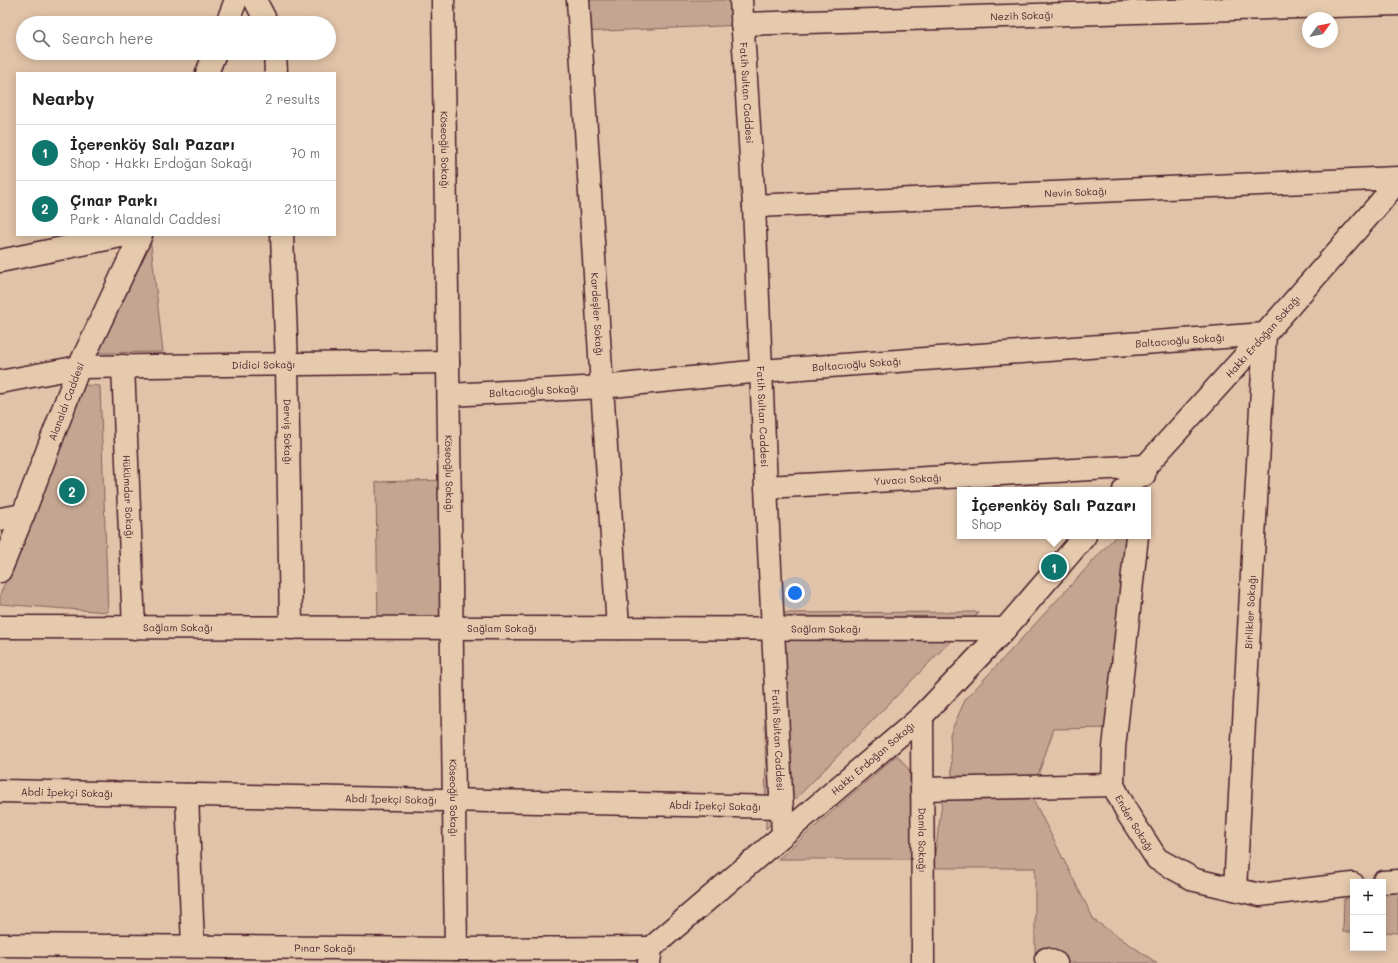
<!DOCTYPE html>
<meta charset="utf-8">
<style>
:root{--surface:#fff;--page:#f6f6f6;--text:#222;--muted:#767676;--line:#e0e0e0;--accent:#0f766e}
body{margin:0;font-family:Mali,sans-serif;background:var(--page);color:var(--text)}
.controls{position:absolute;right:12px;bottom:12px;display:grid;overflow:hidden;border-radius:0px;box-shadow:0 2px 10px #0003}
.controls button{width:36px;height:36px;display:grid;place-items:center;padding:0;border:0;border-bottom:1px solid var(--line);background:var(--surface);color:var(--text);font:20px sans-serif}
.compass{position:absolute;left:1302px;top:12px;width:36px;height:36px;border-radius:50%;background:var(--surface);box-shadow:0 2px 10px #0003;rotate:57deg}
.you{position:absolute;left:795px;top:593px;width:14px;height:14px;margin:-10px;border:3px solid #fff;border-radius:50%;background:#1a73e8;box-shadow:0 0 0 6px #1a73e833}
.badge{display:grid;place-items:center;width:26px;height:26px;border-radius:50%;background:var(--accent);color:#fff;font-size:13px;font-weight:700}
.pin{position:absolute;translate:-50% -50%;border:2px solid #fff;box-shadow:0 1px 4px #0006}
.popup{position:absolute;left:957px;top:487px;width:194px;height:52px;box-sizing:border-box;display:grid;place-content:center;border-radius:0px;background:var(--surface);filter:drop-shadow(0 1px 3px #0005);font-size:13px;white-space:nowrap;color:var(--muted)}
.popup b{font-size:15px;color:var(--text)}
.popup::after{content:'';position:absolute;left:50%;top:100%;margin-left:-8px;border:8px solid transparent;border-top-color:var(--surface)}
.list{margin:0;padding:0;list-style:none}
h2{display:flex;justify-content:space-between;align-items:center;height:52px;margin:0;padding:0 16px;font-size:17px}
h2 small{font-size:13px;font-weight:400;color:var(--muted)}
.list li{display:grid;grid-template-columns:26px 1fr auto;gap:12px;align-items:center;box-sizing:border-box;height:56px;padding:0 16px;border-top:1px solid var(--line)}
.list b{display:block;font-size:15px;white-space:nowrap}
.list p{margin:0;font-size:13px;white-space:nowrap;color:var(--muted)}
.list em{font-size:13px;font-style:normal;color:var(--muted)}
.icon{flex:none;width:22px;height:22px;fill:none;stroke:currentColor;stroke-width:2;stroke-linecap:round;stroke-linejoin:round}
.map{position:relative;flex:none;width:1398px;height:963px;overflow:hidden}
.search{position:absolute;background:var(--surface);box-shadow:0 2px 10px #0003;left:16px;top:16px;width:320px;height:44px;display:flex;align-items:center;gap:10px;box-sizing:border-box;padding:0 14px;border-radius:22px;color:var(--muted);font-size:15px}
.panel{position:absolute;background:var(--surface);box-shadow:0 2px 10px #0003;left:16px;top:72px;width:320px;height:164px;border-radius:0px}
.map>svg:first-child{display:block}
</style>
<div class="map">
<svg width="1398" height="963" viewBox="0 0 1398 963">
<rect width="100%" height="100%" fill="#e0c3a8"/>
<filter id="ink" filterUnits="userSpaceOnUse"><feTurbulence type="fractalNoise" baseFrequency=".025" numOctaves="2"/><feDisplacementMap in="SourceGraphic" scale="8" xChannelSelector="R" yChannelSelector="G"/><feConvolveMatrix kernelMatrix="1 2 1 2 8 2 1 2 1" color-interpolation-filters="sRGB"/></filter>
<g filter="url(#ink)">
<path fill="#c4a591" stroke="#87625e" d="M580,0H742L743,25L581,32Z
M150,236L163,352L89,353Z
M83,385L100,386L108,612L0,604V595Z
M449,480L452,628L378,629L376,482Z
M1116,536H1127L1110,728L1054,729L1037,778L952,776L950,734L965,700Z
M979,612L766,829L764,613Z
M897,755L910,771L911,859H778Z
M943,796L1032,797L1094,920L1157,963H1035V868H933Z
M1398,890V933L1383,932V892Z
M1353,897V932H1343L1344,899Z"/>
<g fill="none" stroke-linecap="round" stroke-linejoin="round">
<defs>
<g id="minor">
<path d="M255,0L267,23"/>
<path id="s1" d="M443,0L456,949"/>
<path id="s2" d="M578,0L602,387L618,628"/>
<path id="s3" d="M741,0L754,206L766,487L783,834"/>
<path d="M227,23L236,0"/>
<path id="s4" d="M742,24L1398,4"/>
<path d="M275,53L276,73"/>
<path d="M207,73L215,53"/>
<path id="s5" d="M754,206L1398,178"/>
<path id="s6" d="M282,235L287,364L291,628"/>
<path d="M0,261L126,235"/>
<path id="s7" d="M123,366L134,628"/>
<path id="s8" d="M0,382L79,367L448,362"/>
<path id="s9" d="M449,395L602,387L761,371L1265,334L1235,889"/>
<path id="s10" d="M766,487L1145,466L1144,475"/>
<path id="s11" d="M1124,490L1265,334L1379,204L1398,180"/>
<path d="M0,519L23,515"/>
<path id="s12" d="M1137,536L1114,748L1113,785L1128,814L1157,859L1195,880L1260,895L1353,884"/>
<path id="s13" d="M0,571L23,515L79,367L141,235"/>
<path id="s14" d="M0,627L1005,629"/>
<path id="s15" d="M922,716L923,963"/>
<path d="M922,789L1113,785"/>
<path id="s16" d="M0,791L782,807"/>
<path d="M187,795L193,946"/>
<path d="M1383,882L1398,881"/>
<path id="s17" d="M0,945L456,949L651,948"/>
<path d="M1046,959L1056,963"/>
<path id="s18" d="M649,963L651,948L922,716L1005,629L1085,536"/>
</g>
</defs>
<use href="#minor" stroke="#4a1f2b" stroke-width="25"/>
<use href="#minor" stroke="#e6caad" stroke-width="22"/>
</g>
</g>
<g text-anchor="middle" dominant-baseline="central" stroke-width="4" stroke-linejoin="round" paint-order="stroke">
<g font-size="10" fill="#4a1f2b" stroke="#e6caad">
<text stroke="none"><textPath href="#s4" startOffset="280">Nezih Sokağı</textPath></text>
<text stroke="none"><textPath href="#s3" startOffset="93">Fatih Sultan Caddesi</textPath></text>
<text stroke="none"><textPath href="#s1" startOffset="150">Köseoğlu Sokağı</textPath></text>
<text stroke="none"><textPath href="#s5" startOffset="322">Nevin Sokağı</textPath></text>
<text stroke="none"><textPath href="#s2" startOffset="315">Kardeşler Sokağı</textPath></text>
<text stroke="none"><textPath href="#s11" startOffset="207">Hakkı Erdoğan Sokağı</textPath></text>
<text stroke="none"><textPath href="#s9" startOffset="733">Baltacıoğlu Sokağı</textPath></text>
<text stroke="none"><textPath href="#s8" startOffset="265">Didici Sokağı</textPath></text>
<text stroke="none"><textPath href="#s9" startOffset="409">Baltacıoğlu Sokağı</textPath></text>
<text stroke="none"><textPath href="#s9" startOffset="85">Baltacıoğlu Sokağı</textPath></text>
<text stroke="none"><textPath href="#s13" startOffset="182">Alanaldı Caddesi</textPath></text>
<text stroke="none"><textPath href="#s3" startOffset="417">Fatih Sultan Caddesi</textPath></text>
<text stroke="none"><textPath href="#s6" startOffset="197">Derviş Sokağı</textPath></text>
<text stroke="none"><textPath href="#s1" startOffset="474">Köseoğlu Sokağı</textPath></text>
<text stroke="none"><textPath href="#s10" startOffset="142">Yuvacı Sokağı</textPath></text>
<text stroke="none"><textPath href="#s7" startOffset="131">Hükümdar Sokağı</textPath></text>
<text transform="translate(1250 612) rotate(-87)">Birlikler Sokağı</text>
<text stroke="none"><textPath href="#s14" startOffset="178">Sağlam Sokağı</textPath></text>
<text stroke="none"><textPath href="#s14" startOffset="502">Sağlam Sokağı</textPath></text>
<text stroke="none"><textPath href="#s14" startOffset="826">Sağlam Sokağı</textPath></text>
<text stroke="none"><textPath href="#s3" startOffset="741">Fatih Sultan Caddesi</textPath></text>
<text stroke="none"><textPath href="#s18" startOffset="307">Hakkı Erdoğan Sokağı</textPath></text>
<text stroke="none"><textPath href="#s16" startOffset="67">Abdi İpekçi Sokağı</textPath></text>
<text stroke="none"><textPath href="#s1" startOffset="798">Köseoğlu Sokağı</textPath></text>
<text stroke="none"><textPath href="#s16" startOffset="391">Abdi İpekçi Sokağı</textPath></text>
<text stroke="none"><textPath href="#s16" startOffset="715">Abdi İpekçi Sokağı</textPath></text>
<text stroke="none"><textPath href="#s12" startOffset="294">Ender Sokağı</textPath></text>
<text stroke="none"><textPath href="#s15" startOffset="124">Damla Sokağı</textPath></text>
<text stroke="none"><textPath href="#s17" startOffset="325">Pınar Sokağı</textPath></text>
</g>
</g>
</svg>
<div class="controls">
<button>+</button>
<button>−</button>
</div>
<svg class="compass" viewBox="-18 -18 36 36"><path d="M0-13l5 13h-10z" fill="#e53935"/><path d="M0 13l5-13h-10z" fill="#767676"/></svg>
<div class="you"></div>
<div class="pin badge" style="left:1054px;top:567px">1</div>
<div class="popup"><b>İçerenköy Salı Pazarı</b>Shop</div>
<div class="pin badge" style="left:72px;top:491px">2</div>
<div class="search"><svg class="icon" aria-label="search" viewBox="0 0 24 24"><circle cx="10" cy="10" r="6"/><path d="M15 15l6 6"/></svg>Search here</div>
<section class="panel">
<h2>Nearby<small>2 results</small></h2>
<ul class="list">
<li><span class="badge">1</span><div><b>İçerenköy Salı Pazarı</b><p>Shop · Hakkı Erdoğan Sokağı</p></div><em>70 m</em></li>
<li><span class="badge">2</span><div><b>Çınar Parkı</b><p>Park · Alanaldı Caddesi</p></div><em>210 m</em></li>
</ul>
</section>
</div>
